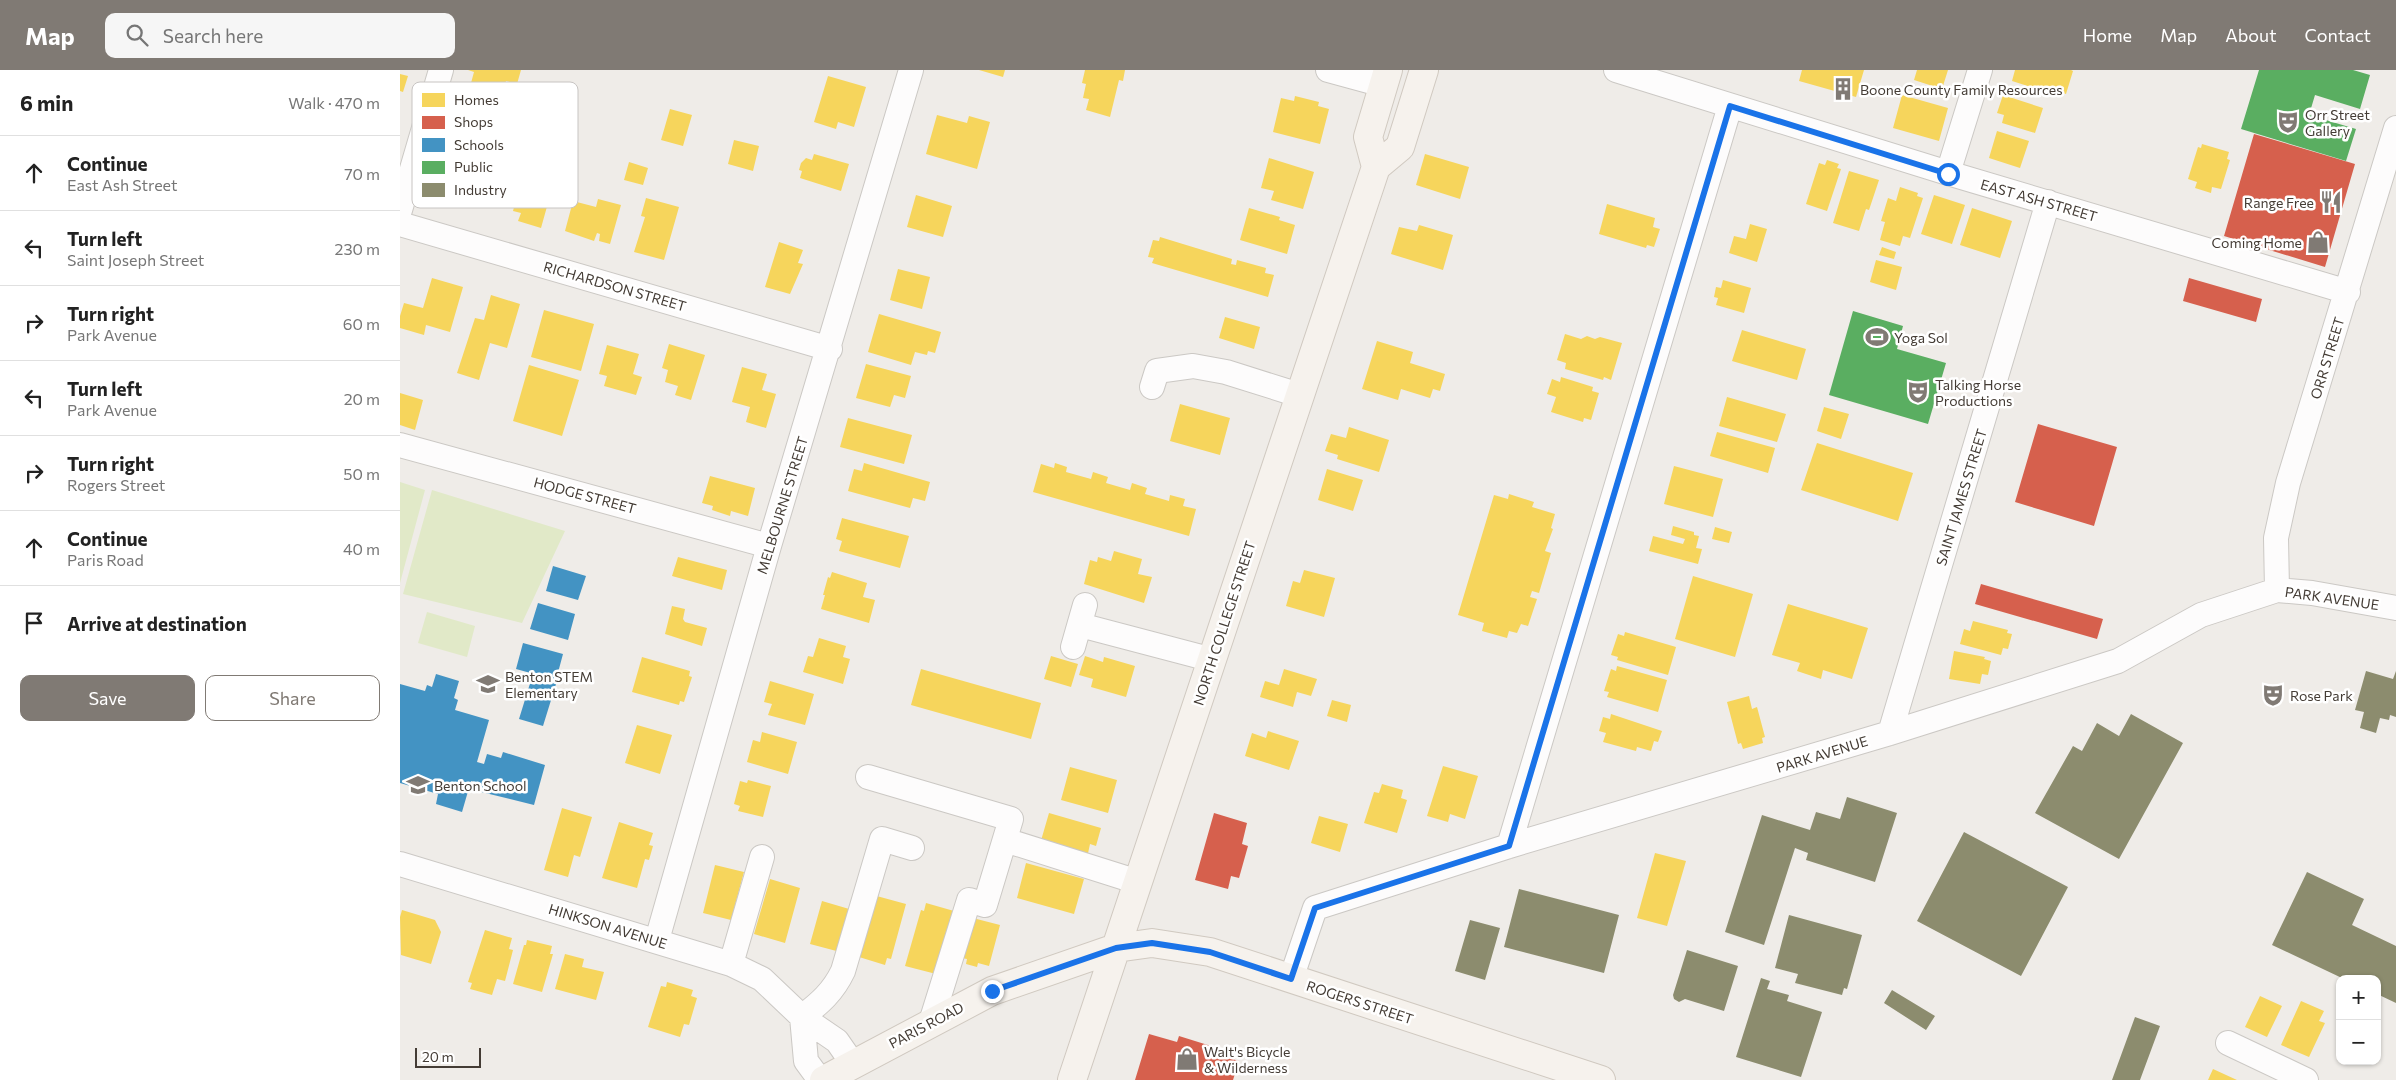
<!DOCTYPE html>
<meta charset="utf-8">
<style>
:root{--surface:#fff;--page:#f6f6f6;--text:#222;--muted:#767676;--line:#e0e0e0;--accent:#807a74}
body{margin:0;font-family:Commissioner,sans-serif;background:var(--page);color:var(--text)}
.controls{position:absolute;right:15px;bottom:15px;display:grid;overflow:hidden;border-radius:10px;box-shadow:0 1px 4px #0004}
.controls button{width:45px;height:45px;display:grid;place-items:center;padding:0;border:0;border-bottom:1px solid var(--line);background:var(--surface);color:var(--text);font:25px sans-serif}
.scale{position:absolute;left:15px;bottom:12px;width:66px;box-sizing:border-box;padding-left:5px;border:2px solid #443c35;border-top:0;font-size:14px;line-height:18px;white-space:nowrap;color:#443c35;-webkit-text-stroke:4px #fff;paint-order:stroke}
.stop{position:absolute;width:15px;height:15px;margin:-11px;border:4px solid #1a73e8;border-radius:50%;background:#fff}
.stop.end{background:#1a73e8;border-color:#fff;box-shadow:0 1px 5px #0008}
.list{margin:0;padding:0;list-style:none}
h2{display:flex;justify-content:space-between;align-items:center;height:65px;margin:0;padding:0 20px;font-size:21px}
h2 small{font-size:16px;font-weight:400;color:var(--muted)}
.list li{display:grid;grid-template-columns:32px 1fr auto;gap:15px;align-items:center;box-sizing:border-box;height:75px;padding:0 20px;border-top:1px solid var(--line)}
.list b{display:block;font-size:19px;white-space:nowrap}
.list p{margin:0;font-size:16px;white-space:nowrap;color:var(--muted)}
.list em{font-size:16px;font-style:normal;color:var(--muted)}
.actions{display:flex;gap:10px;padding:15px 20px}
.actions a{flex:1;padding:11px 0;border:1px solid var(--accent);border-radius:10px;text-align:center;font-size:18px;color:var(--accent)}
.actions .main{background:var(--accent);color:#fff}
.icon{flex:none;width:28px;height:28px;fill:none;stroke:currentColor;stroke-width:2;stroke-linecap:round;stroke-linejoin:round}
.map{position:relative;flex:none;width:1996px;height:1010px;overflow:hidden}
header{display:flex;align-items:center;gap:30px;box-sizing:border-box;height:70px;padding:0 25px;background:var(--accent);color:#fff}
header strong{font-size:24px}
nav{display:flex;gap:28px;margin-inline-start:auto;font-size:18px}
.search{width:350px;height:45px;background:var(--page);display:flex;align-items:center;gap:12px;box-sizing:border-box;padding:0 18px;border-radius:10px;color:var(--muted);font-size:19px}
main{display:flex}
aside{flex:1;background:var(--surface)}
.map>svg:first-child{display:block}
</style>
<header>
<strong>Map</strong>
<div class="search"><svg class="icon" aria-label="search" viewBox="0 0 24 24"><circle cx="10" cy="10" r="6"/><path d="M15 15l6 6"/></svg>Search here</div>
<nav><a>Home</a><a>Map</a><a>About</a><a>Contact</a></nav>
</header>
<main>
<aside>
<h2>6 min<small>Walk · 470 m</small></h2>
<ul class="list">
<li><svg class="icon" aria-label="ahead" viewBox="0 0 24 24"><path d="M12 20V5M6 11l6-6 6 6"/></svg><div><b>Continue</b><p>East Ash Street</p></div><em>70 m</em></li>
<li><svg class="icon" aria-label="left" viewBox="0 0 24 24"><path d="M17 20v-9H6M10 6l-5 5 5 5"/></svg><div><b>Turn left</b><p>Saint Joseph Street</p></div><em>230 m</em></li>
<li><svg class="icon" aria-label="right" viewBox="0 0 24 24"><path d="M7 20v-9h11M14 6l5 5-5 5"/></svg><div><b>Turn right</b><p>Park Avenue</p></div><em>60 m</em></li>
<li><svg class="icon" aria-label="left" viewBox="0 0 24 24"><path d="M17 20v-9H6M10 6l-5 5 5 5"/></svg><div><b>Turn left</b><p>Park Avenue</p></div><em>20 m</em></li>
<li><svg class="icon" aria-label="right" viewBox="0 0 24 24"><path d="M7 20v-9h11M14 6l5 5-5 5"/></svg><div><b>Turn right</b><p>Rogers Street</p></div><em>50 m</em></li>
<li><svg class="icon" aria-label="ahead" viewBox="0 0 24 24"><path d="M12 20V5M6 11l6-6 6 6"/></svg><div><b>Continue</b><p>Paris Road</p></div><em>40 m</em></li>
<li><svg class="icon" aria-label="arrive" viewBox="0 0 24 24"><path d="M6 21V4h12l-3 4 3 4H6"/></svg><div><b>Arrive at destination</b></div></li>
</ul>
<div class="actions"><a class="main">Save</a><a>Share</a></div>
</aside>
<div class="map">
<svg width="1996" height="1010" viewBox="0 0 1996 1010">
<rect width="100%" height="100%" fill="#efece8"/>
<path fill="#e1e9c8" d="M0,412L25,420L0,513Z
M32,420L165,461L122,553L3,524Z
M27,542L75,556L67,587L18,573Z"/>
<path fill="#f6d55c" d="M68,0H121L117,14L106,11L103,21L71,13L74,2Z
M579,0H605L603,7Z
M685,0H725L723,11L719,10L710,47L686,40L689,29L683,28L686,14L682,13Z
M1402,0H1464L1456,27L1399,11Z
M1517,0H1548L1542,19L1514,10Z
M1615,0H1671L1673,1L1666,24L1648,18L1647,22L1612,11Z
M0,4L8,6L3,22L0,21Z
M428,6L466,17L454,57L438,52L436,59L414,52Z
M1502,25L1548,38L1539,71L1493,58Z
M1603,25L1643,38L1635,63L1602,53L1604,45L1597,43Z
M895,26L919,32L918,36L929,39L920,74L873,62L881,28L894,31Z
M270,39L292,45L283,76L261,70Z
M537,45L567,53L569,46L590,52L577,99L526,84Z
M1597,61L1629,71L1620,98L1589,88Z
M334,70L359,76L353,101L328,94Z
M1802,74L1829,82L1827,89L1830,90L1821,119L1812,117L1811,123L1795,118L1797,112L1788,109L1798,77L1801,78Z
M414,84L449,94L441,121L400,108L402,101L399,100L401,93L406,88L412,90Z
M1025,84L1069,97L1060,129L1016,115Z
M56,86L88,94L76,138L45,130Z
M869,88L914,102L903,139L871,130L874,121L861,118Z
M1427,90L1439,94L1437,98L1441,99L1427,141L1406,134L1419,93L1425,95Z
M229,92L248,98L243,115L224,110Z
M129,100L155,108L141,158L118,151L121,143L113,141L118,122L123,123Z
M1449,101L1479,110L1469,140L1466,139L1459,161L1433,153Z
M1500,117L1518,123L1517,126L1523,128L1510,168L1503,166L1500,176L1480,170L1485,152L1481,151L1488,128L1496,131Z
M516,125L552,136L543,167L507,157Z
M1534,125L1565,135L1552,174L1521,164Z
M246,128L279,137L264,190L234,182L245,147L241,146Z
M198,129L221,135L210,174L199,171L200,164L197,163L194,171L165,161L173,131L196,137Z
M1207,134L1255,148L1253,157L1260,159L1254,177L1247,175L1246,178L1199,164Z
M849,138L880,147L879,150L895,155L887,184L840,170Z
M1572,138L1612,151L1600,188L1560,175Z
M1350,154L1367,159L1357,192L1329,183L1334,166L1346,169Z
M1019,155L1053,165L1043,200L991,184L999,157L1017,161Z
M760,167L832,189L831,194L836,195L837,190L866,198L865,203L874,205L868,227L752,193L754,188L748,187L753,170L759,171Z
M379,172L403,180L398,193L403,194L390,224L365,217Z
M1482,177L1496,182L1494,189L1479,185Z
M1476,190L1502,197L1496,220L1470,212Z
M498,199L530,207L522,239L490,230Z
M32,208L63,217L50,262L26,255L24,265L0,258V246L4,233L23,238Z
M1323,210L1351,218L1344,243L1316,235L1318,228L1314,227L1316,217L1321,218Z
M91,225L120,234L107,278L90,273L79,310L57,303L75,248L84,250Z
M144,240L194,254L181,301L131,287Z
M479,244L541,262L535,283L528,281L527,285L515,282L511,295L468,282Z
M825,247L860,257L854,279L819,268Z
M1342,260L1406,279L1397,310L1332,291Z
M1165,264L1181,269L1187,266L1195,269L1200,267L1222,273L1211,310L1204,307L1203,310L1165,299L1166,293L1157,290Z
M977,271L1013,282L1010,293L1045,304L1040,321L1033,319L1030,328L1001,319L998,330L962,319Z
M269,274L305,285L291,330L275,325L278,316L265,312L268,300L262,298Z
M207,275L239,284L233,304L242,307L236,325L204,316L207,306L199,304Z
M466,294L511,306L505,328L494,325L490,337L456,328Z
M129,295L179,310L162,366L113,351Z
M342,297L367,304L362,320L376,324L366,358L346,352L350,337L332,332Z
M1161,307L1193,317L1192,321L1199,323L1191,350L1184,348L1183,352L1151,342L1156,327L1147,324L1152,309L1160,312Z
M0,323L23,330L15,360L0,355Z
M1327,327L1386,344L1377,372L1319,356Z
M780,334L830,348L820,385L770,371Z
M1424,337L1449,344L1441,369L1417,361Z
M448,348L512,365L504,394L440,377Z
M949,357L989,370L979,402L937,389L938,385L925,381L931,364L946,368Z
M1317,362L1375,378L1368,403L1310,386Z
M1417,373L1513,403L1498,451L1401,420Z
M464,393L530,412L525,431L513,428L510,438L448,421L454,399L462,401Z
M655,393L667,397L666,402L691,409L693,402L708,407L706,413L730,420L732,413L747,418L745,424L769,431L770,425L785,429L783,436L796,439L789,466L633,422L641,394L654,398Z
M1274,396L1323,409L1313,447L1264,434Z
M927,399L963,410L953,441L918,430Z
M310,406L355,418L348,446L331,441L330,446L312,440L313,436L302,433Z
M1109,424L1134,432L1132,437L1155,444L1151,458L1153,459L1145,481L1151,483L1139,523L1132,521L1130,527L1137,529L1128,556L1121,554L1117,563L1109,561L1107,568L1082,561L1084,553L1058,545L1094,425L1108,429Z
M442,448L509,466L500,498L439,481L442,471L436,469Z
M1273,456L1294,462V465L1299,466L1296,478L1302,479L1298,494L1249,481L1253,466L1283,474L1285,469L1271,465Z
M1315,457L1332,462L1329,473L1312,469Z
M714,481L742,489L738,504L752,507L744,533L684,514L690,490L697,492L698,487L711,491Z
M278,487L327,500L322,520L272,506Z
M904,500L935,508L924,547L886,536L893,511L900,513Z
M432,502L467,513L463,527L475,530L469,553L421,539L425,525H423L428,507L430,508Z
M1293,506L1353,524L1335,587L1275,569Z
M1388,534L1468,558L1452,609L1423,600L1421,609L1397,601L1400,593L1372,585Z
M272,536L285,539L283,549L285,552L307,558L302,576L265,564Z
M1573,551L1608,560L1607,563L1612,564L1608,579L1603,578L1601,585L1560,574L1564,559L1570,561Z
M1225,562L1276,577L1268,605L1217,590L1218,587L1211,585L1218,564L1224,566Z
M419,568L446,576L443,587L450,589L443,614L403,602L408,586L413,587Z
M1554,581L1585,587L1584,589L1591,591L1588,605L1582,604L1580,614L1549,609Z
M651,586L678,594L671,617L644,609Z
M685,586L703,592L704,587L735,596L726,627L691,617L693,609L679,605Z
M242,587L290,601L289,606L292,607L284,632L280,631L279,635L232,622Z
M1217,596L1267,610L1258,642L1207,627L1209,622L1204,621L1211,599L1216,601Z
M521,599L641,633L631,669L511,635Z
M884,599L917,609L911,626L897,622L893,637L860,627L865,611L879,615Z
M370,611L414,624L405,655L368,645L372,634L364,632Z
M1349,626L1352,639L1357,637L1365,667L1362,668L1363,673L1343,679L1341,673L1338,674L1327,632Z
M932,630L951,635L947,652L927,646Z
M1211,644L1262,661L1258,672L1254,671L1251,681L1237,677L1236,681L1203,672L1206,663L1199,661L1203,647L1210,649Z
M237,655L272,665L260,704L225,693Z
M868,661L899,671L889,700L845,686L852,663L866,668Z
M362,662L397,672L388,704L347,692L353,670L360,672Z
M1043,696L1078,706L1065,749L1050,744L1048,752L1027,746Z
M670,697L717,710L708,743L661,730Z
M348,710L371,716L363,747L338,741L340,736L334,734L340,711L347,713Z
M982,714L1003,720L1001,728L1007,730L997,763L964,753L974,722L979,723Z
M162,738L192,747L180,787L174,785L168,807L144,800Z
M649,743L701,758L696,776L690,774L687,788L640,774Z
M919,746L948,754L940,782L911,773Z
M219,752L253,763L249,775L253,776L249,790L245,789L237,818L202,808Z
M1255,783L1286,791L1267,856L1237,848Z
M626,793L684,809L674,844L617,828Z
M315,795L344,802L331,850L303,843Z
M370,809L400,818L385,873L354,864Z
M473,825L506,834L491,889L487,888L485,895L459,887Z
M422,831L456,841L444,883L410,874Z
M526,833L554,841L540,905L505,896L521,840L524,841Z
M2,840L35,850L41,862L31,894L1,885L0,847Z
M569,847L600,855L589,896L578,893L577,897L566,894L567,889L562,888Z
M85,860L112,868L109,879L113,880L105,911L97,909L92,925L70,919L72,913L68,912Z
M127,870L152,876L150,884H153L142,922L113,914L124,875H126Z
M165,884L184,889L182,897L204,902L196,930L155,919Z
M267,912L293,920L291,926L297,928L289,955L284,954L280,967L248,957L261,916L266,917Z
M1860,926L1882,936L1867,967L1845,957Z
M1901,931L1924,941L1919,951L1925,953L1909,987L1881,975Z
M1813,999L1837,1010H1808Z"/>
<path fill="#d6604d" d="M1854,64L1955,94L1925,197L1824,166Z
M1789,208L1862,229L1856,252L1783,231Z
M1638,354L1717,377L1694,456L1615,432Z
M1581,514L1703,549L1697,569L1575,534Z
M814,743L847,753L842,774L848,776L839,808L831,806L828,819L795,810Z
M749,964L777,972L779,966L827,981L825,987L839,991L833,1010H735Z"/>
<path fill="#4393c3" d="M153,496L186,506L178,530L146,521Z
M138,533L175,544L168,570L130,559Z
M123,573L163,584L156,610L116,599Z
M36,604L59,611L54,628L58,630L55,640L89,650L77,692L84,694L87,684L101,688L103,682L145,695L134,735L73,720L75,712L71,711L62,742L36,734L38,724L0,713V614L25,621L27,615L32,617Z
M132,607L156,614L143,656L119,649Z"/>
<path fill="#5aae61" d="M1859,0H1953L1970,5L1960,39L1915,25L1909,45L1956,59L1946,91L1841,59Z
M1453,241L1503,256L1497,279L1546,293L1528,354L1429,325Z"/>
<path fill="#8c8c6e" d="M1966,601L1993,609L1996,601V647L1990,645L1989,650L1980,648L1976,663L1960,658L1964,642L1955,640Z
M1731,644L1783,673L1719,789L1635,743L1673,676L1682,681L1697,653L1719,666Z
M1447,727L1497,743L1475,812L1406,790L1408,783L1395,778L1364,875L1325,862L1362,745L1410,760L1416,742L1440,749Z
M1564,762L1668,817L1621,906L1517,851Z
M1907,802L1964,829L1952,855L1996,876V933L1977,924V909H1944L1872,875Z
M1119,819L1219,845L1204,903L1104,877Z
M1389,845L1462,865L1447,919L1444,918L1442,925L1395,913L1398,904L1375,898Z
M1070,850L1100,858L1085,910L1055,901Z
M1287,880L1338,896L1324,941L1285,929L1279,932L1274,929L1273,925Z
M1361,908L1370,911L1367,919L1389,925L1387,931L1422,942L1401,1007L1336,987Z
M1492,920L1535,946L1526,960L1484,933Z
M1735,947L1760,956L1740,1010H1712Z"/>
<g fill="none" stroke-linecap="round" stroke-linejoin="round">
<defs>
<path id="street" d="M928,0L983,15
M1216,0L1548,103L1948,222
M1548,103L1580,0
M0,140L41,0
M0,154L430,279
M752,317L757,301L793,296L826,302L899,325
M0,375L369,476
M1877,520L1876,468L1888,413L1996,58
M680,555L813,590
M673,577L685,535
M1490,663L1648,132
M468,707L611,749L585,835L569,830L531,952
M605,770L738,812
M1109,776L1330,36
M0,794L331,894L362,909L402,947L406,991L420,1010
M257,870L369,476L511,0
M331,894L362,787
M891,909L915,838L1109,776L1490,663L1718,591L1801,545L1877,520L1912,523L1996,538
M1828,973L1906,1010
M453,994L437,971L402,947C420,933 433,922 443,901L482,769L512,778"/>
<path id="secondary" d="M976,97L1000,77L1024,0
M424,1010L592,921L716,878L752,873L810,882L1201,1010
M672,1010L976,97L968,67L988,0"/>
</defs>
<use href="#street" stroke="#cbc8c4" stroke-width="26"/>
<use href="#secondary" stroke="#d0c9c0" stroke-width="30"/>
<use href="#street" stroke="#fdfcfc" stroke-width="24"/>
<use href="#secondary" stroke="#f6f2ed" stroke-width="28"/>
</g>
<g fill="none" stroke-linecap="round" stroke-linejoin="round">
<path stroke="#1a73e8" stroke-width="6" d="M592,921L716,878L752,873L810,882L891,909L915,838L1109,776L1330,36L1548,104"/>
</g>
<defs>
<symbol id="building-bare" viewBox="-9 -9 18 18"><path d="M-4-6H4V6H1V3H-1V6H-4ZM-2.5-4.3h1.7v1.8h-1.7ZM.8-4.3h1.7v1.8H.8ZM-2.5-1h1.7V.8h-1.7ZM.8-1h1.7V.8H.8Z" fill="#807a74" stroke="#fff" stroke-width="2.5" paint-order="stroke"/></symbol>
<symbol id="theatre-bare" viewBox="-9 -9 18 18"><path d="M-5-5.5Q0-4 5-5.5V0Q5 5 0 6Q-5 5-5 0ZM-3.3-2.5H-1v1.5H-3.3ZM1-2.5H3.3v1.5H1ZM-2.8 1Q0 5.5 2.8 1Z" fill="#807a74" stroke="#fff" stroke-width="2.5" paint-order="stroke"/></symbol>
<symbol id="restaurant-bare" viewBox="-9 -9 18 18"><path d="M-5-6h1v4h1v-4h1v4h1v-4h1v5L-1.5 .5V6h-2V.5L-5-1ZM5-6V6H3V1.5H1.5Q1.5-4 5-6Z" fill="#807a74" stroke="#fff" stroke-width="2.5" paint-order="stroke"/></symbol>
<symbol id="shop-bare" viewBox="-9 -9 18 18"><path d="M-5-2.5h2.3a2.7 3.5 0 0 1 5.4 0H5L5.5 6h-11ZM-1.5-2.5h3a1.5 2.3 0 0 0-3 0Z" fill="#807a74" stroke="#fff" stroke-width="2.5" paint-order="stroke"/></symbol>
<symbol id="stadium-bare" viewBox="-9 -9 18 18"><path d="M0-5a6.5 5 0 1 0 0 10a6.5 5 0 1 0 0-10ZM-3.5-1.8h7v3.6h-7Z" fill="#807a74" stroke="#fff" stroke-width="2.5" paint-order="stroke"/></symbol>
<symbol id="school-bare" viewBox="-9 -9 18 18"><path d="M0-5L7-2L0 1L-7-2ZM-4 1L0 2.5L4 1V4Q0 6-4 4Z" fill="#807a74" stroke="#fff" stroke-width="2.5" paint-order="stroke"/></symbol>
</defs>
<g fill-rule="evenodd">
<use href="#building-bare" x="1427" y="3" width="32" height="32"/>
<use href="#theatre-bare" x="1872" y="36" width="32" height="32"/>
<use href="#restaurant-bare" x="1915" y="116" width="32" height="32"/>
<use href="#shop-bare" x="1902" y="156" width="32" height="32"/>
<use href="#stadium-bare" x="1461" y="251" width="32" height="32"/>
<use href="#theatre-bare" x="1502" y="306" width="32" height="32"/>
<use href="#school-bare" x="72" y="598" width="32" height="32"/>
<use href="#theatre-bare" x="1857" y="609" width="32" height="32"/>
<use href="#school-bare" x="2" y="699" width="32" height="32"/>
<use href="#shop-bare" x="771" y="973" width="32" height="32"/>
</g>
<g text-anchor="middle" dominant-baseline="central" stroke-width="5" stroke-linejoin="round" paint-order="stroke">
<g font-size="14" fill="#443c35" stroke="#fff" text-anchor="start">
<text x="1460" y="19">Boone County Family Resources</text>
<text x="1905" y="44">Orr Street<tspan x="1905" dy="16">Gallery</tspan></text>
<text x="1914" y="132" text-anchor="end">Range Free</text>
<text x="1902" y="172" text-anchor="end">Coming Home</text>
<text x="1494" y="267">Yoga Sol</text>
<text x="1535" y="314">Talking Horse<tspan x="1535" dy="16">Productions</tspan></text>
<text x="105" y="606">Benton STEM<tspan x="105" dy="16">Elementary</tspan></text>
<text x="1890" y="625">Rose Park</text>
<text x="34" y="715">Benton School</text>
<text x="804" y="981">Walt's Bicycle<tspan x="804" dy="16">&amp; Wilderness</tspan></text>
</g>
<g font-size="14" fill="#443c35" stroke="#fff">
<text transform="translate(1639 130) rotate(16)">EAST ASH STREET</text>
<text transform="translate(215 216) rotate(16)">RICHARDSON STREET</text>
<text transform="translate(1927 288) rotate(-73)">ORR STREET</text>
<text transform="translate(185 425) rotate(15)">HODGE STREET</text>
<text transform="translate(1561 427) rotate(-73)">SAINT JAMES STREET</text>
<text transform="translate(382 435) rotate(-73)">MELBOURNE STREET</text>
<text transform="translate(1932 528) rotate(8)">PARK AVENUE</text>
<text transform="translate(824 553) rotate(-72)">NORTH COLLEGE STREET</text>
<text transform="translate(1422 684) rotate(-17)">PARK AVENUE</text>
<text transform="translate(208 856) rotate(17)">HINKSON AVENUE</text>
<text transform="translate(960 932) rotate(18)">ROGERS STREET</text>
<text transform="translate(526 955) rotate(-28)">PARIS ROAD</text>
</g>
</g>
<rect x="12" y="12" width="166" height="126" rx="8" fill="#fff" stroke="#c7c4c2" stroke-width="1"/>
<rect x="22" y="23" width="23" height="14" fill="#f6d55c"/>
<rect x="22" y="46" width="23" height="13" fill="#d6604d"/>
<rect x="22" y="68" width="23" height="14" fill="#4393c3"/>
<rect x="22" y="91" width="23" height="13" fill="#5aae61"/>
<rect x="22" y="113" width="23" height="14" fill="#8c8c6e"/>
<g font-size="14" fill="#443c35">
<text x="54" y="35">Homes</text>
<text x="54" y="57">Shops</text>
<text x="54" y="80">Schools</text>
<text x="54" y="102">Public</text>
<text x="54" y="125">Industry</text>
</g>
</svg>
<div class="controls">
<button>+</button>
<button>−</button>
</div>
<div class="scale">20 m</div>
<div class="stop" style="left:1548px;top:104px"></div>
<div class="stop end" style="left:592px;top:921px"></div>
</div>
</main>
